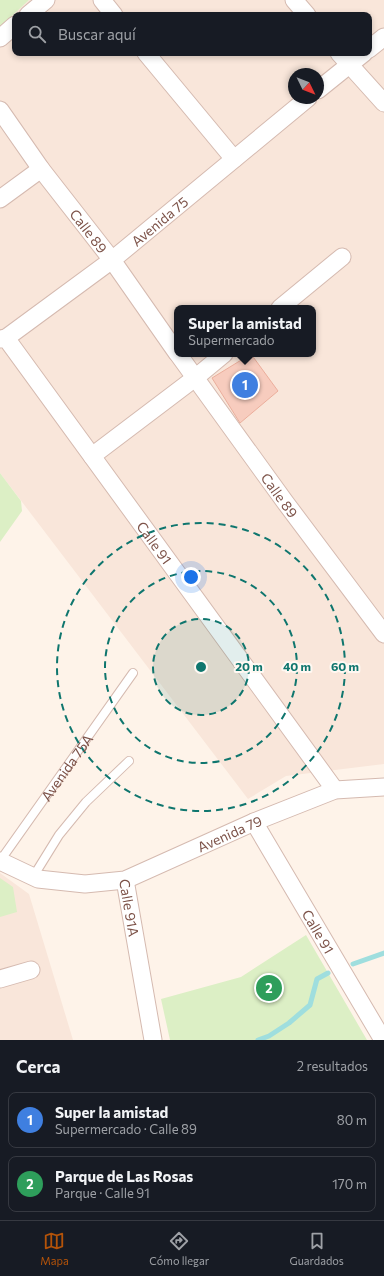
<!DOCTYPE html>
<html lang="es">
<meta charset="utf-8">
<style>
:root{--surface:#171b24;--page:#242831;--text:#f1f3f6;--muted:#9ea1a6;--line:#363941;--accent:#b45309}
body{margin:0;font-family:Commissioner,sans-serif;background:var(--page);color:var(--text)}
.compass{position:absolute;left:288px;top:68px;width:36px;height:36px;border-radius:50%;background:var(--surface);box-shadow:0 2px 6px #0003;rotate:133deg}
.you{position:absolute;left:191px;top:577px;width:14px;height:14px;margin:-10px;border:3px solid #fff;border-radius:50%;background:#1a73e8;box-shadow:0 0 0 6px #1a73e833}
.badge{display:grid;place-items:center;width:26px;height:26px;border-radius:50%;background:var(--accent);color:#fff;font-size:13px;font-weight:700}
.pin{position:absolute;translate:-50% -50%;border:2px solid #fff;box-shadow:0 1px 4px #0006}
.popup{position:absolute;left:174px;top:305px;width:142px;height:52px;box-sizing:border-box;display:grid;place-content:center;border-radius:8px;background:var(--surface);filter:drop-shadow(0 1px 3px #0005);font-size:13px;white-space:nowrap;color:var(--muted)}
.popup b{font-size:15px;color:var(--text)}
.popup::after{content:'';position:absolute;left:50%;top:100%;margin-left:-8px;border:8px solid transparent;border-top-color:var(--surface)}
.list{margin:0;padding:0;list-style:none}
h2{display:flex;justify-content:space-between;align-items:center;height:52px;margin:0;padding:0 16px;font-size:17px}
h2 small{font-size:13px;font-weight:400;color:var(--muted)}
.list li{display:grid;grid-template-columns:26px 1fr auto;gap:12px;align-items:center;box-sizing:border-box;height:56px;margin:0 8px 8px;padding:0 8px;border:1px solid var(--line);border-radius:8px}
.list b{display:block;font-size:15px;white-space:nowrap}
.list p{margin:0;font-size:13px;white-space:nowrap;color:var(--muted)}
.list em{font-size:13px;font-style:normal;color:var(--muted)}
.icon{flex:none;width:22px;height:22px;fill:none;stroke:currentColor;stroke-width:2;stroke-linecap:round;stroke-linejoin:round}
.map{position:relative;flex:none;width:384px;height:1040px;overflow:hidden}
.search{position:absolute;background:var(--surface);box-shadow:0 2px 6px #0003;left:12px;right:12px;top:12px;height:44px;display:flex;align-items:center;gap:10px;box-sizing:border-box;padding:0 14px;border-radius:8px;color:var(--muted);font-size:15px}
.sheet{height:180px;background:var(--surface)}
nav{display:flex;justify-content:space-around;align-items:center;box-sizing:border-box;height:56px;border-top:1px solid var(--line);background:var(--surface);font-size:11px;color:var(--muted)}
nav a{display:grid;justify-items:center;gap:2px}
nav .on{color:var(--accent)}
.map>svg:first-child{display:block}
</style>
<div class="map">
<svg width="384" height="1040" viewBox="0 0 384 1040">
<rect width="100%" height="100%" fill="#fef3e9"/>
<path fill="#f9e6da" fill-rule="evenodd" d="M29,0H384V764L286,776L248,799L0,473V27ZM15,15H369V53H15ZM294,74H318V98H294ZM177,308H313V354H177Z
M0,873L29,894L73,1040H0Z"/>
<path fill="#dcefc5" d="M0,0H29L0,27Z
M0,473L21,501L22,511L0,542Z
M0,878L13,887L17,912L0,917Z
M306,935L367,1040H170L161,999L241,977Z"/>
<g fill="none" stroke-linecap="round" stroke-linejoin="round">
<path stroke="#9fdede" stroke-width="5" d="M353,964L384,953
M258,1040L269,1036L289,1023L310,1005L317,979L328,973"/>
</g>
<path fill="#f7ccbe" stroke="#ebae9c" d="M251,354L278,391L240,423L212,378Z"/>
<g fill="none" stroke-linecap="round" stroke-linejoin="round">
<defs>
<g id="service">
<path id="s1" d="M0,861L133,673"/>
<path d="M33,877L59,835L86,802L129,761"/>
</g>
<g id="minor">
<path d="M102,0L114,15"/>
<path d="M294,0L307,15"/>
<path d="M28,15L46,0"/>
<path d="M0,38L15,25"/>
<path d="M369,49L384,37"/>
<path d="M146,53L234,159"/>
<path d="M339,53L384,103"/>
<path d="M318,90L364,53"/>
<path id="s2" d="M0,110L41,169L112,260L177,353"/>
<path d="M0,199L41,169"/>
<path d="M280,308L342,257"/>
<path id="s3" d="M6,338L112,260L308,98"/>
<path id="s4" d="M0,339L6,338L335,790"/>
<path id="s5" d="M178,354L285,502L384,634"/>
<path d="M92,456L195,378L224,354"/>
<path id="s6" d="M254,822L383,1040"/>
<path id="s7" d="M0,861L38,879L85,884L125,880L254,822L335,790L384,787"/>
<path id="s8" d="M125,880L153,1040"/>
<path d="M0,979L31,970"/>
</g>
</defs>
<use href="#service" stroke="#d5bab0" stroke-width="10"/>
<use href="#minor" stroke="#d5bab0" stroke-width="19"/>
<use href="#service" stroke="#fff" stroke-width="8"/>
<use href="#minor" stroke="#fff" stroke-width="17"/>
</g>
<circle cx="201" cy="667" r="48" fill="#0f766e" fill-opacity=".12"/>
<g fill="none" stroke="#0f766e" stroke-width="2" stroke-dasharray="7 5">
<circle cx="201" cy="667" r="48"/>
<circle cx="201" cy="667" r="96"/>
<circle cx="201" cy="667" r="144"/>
</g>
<g text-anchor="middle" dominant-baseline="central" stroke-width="4" stroke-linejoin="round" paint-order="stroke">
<g font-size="14" fill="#7d5349" stroke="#fff8f2">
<text stroke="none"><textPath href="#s3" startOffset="193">Avenida 75</textPath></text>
<text stroke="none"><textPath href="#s2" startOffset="150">Calle 89</textPath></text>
<text stroke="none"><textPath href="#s5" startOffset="174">Calle 89</textPath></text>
<text stroke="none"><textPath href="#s4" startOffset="259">Calle 91</textPath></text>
<text stroke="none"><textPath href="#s1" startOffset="115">Avenida 75A</textPath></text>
<text stroke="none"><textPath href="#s7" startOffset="244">Avenida 79</textPath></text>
<text stroke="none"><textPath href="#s8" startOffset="28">Calle 91A</textPath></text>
<text stroke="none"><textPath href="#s6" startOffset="127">Calle 91</textPath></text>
</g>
</g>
<circle cx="201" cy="667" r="6" fill="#0f766e" stroke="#fff8f2" stroke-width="2"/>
<g font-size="12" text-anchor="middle" font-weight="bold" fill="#0f766e" stroke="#fff8f2" stroke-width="4" stroke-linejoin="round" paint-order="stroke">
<text x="249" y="671">20 m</text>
<text x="297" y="671">40 m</text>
<text x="345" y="671">60 m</text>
</g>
</svg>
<svg class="compass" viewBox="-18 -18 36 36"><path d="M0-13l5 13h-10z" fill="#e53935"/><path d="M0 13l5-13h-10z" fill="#9ea1a6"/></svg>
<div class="you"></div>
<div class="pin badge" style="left:245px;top:385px;background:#3f7fe0">1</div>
<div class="popup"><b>Super la amistad</b>Supermercado</div>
<div class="pin badge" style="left:269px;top:988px;background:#2e9e5b">2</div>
<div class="search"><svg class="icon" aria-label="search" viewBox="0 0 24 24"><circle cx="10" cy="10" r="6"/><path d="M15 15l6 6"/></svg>Buscar aquí</div>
</div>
<section class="sheet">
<h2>Cerca<small>2 resultados</small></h2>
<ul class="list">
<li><span class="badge" style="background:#3f7fe0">1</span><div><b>Super la amistad</b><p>Supermercado · Calle 89</p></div><em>80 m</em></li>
<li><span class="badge" style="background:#2e9e5b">2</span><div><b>Parque de Las Rosas</b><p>Parque · Calle 91</p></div><em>170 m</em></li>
</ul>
</section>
<nav>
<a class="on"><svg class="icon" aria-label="map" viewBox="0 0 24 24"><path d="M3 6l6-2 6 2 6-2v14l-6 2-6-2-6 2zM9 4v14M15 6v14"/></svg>Mapa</a>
<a><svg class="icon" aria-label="directions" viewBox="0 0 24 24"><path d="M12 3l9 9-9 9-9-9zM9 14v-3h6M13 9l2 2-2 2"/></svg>Cómo llegar</a>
<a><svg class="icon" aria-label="saved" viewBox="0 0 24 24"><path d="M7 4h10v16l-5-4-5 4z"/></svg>Guardados</a>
</nav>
